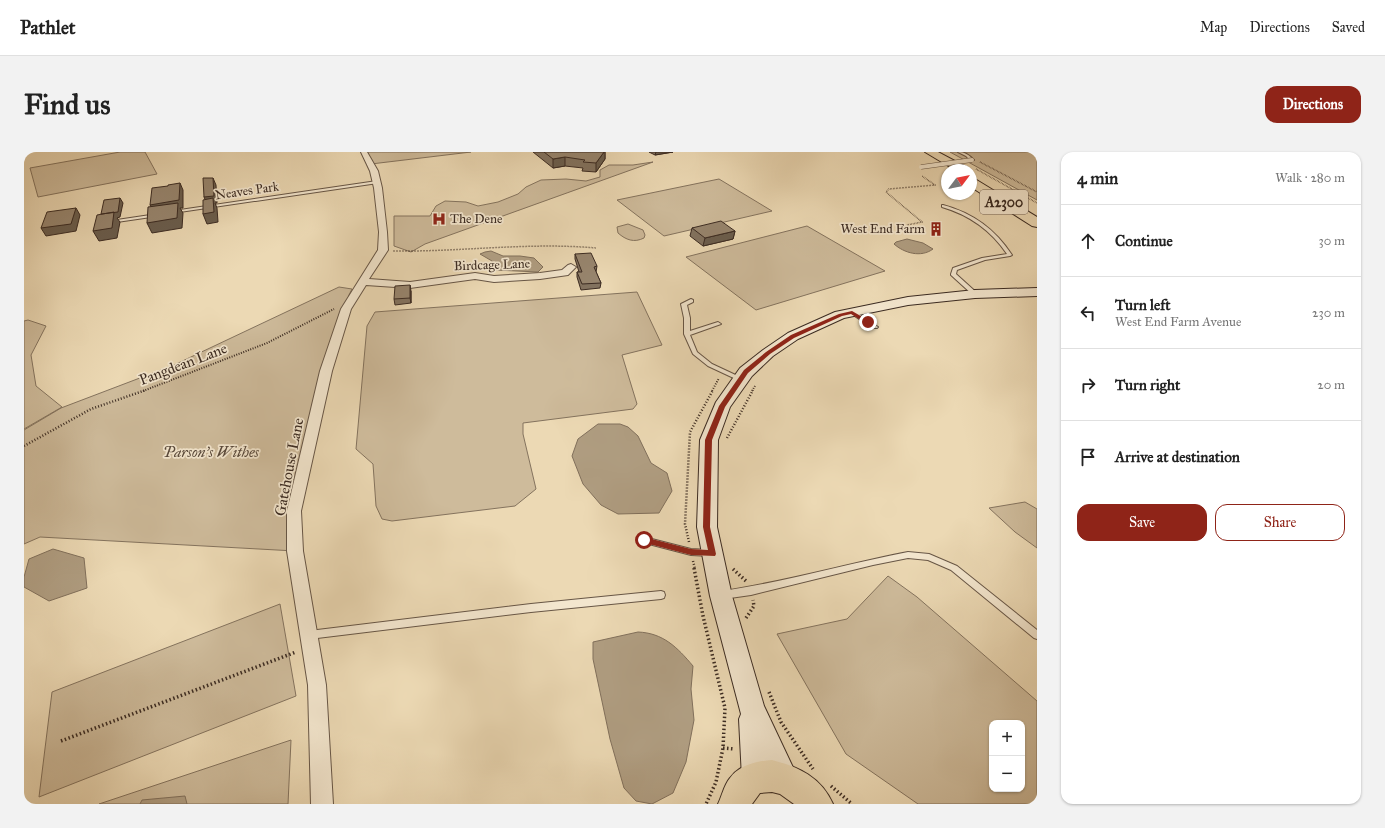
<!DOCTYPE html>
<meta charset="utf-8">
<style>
:root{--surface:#fff;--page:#f2f2f2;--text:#222;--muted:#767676;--line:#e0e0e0;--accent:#8f2418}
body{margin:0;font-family:"IM FELL Great Primer",serif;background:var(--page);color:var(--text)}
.controls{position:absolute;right:12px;bottom:12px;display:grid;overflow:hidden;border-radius:8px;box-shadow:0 1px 3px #0004}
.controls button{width:36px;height:36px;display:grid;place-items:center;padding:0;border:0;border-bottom:1px solid var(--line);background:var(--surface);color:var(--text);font:20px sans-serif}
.compass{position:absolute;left:917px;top:12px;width:36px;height:36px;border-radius:50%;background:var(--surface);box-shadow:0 1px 3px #0004;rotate:58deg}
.stop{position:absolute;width:12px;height:12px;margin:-9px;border:3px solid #8f2418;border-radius:50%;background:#fff}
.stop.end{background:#8f2418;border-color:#fff;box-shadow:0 1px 4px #0008}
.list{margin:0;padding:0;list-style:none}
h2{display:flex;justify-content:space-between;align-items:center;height:52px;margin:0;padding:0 16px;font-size:17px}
h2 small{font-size:13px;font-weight:400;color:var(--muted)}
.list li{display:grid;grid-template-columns:26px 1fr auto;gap:12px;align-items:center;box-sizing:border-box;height:72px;padding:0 16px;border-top:1px solid var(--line)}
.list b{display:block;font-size:15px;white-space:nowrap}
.list p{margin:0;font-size:13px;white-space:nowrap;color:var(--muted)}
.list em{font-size:13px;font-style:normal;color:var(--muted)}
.actions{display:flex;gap:8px;padding:12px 16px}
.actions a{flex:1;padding:9px 0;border:1px solid var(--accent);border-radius:12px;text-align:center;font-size:14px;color:var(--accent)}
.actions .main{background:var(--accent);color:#fff}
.icon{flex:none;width:22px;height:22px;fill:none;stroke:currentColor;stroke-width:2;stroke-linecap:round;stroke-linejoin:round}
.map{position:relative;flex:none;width:1013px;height:652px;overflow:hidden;border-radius:12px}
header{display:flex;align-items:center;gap:24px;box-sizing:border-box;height:56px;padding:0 20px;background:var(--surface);border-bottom:1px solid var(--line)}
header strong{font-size:19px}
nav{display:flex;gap:22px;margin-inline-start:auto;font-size:14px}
.intro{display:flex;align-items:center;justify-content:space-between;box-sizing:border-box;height:96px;padding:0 24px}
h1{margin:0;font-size:28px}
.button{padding:10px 18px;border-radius:12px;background:var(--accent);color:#fff;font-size:14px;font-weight:700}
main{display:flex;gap:24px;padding:0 24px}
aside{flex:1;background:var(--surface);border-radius:12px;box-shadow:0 1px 3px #0004}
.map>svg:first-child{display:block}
</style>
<header>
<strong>Pathlet</strong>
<nav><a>Map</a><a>Directions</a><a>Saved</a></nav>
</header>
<div class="intro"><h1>Find us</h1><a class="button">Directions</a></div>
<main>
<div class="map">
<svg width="1013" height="652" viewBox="0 0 1013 652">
<rect width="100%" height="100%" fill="#ecd9b4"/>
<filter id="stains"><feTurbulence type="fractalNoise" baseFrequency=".005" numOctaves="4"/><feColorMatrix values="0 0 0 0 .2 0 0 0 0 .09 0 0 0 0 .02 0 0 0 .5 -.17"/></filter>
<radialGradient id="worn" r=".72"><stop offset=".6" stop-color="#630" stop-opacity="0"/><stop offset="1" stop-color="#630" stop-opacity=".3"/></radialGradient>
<path fill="#cebb9b" stroke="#84735e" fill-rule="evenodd" d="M96,0H121L133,22L14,45L6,16Z
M340,0H447L347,12Z
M926,0H1013V48Z
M629,10L401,92L387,100L370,94V64H406L412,54L421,49L442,50L454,54L474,50L494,42L502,35L517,28L542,27L562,29L576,25V18L585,13H609Z
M695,27L748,59L640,84L593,48Z
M604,72L619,78L621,83L620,86C610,91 602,88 594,81L593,75Z
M783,74L861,119L732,158L662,105Z
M315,135L328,137L325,143L270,359L271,399L16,385L0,392V278L37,256L150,213Z
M613,140L638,193L598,203L613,252L609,257L499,271V282L512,337L491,354L368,369L358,367L352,354L349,312L332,297L343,174L351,160Z
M4,168L22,174L7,203L12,234L38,255L0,277V169Z
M1001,350L1013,357V396L991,380L965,356Z
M864,424L893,445L1013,549V652H894L822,602L753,482L823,467ZM968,571H998V637H968Z
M256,452L272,544L15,645L28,540Z
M267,588L264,652H75Z"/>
<path fill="#b09e82" stroke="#81705c" d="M883,87L899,91L909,97C897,106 880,101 870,92L872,90Z
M467,99L479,104H496L510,106L519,115L514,120L471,118L466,112L468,109L456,102L461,100Z
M574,272H596L604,275L614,284L627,311L643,321L648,339L635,361L594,362L577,353L559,332L548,304L554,287Z
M29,397L60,406L63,436L25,449L0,435V425L5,407Z
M614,480C639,481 653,495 669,514L667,537L670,568L662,610L649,641L628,652L612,649L600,636L586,587L569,507V490Z
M161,644L163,652H116L118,648Z"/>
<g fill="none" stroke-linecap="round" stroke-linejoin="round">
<defs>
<path id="lane" d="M934,0C941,0 945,3 950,8L947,9L942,4Z
M353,29H354V31L149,61L147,60L149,59Z
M919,53C949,61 971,77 988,103L986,104L961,108L933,118L932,122L953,141V143H949L927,123V122L929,116L958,106L983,102C967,78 945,63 918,55V53Z
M133,62L135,63L134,64L86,71L84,70L86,69Z
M667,147L669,148V150L663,153L666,166V179L694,170L697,172L666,183L673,200L688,212L718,226V228H714L684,214L669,202L660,182V166L657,152Z
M828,158L830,159L854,175L853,176H849L826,161V159Z
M620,385L667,397L686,398L689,399L690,401L689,403L686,404L667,403L617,390L616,388L617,386Z
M884,400L905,402L933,414L1013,478V487L1010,486L927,418L904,408L884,406L849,413L727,443L699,447L696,446L695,443L696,440L699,439C761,430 822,412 884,400Z
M637,439L640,440L641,443L640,446L637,447L507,460L285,487L282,486L281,483L282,480L285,479L507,452Z"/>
<path id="street" d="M337,0H343L354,19L358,36L363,80L364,98L345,127L386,130L451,121L470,124L516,121L538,118L544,113L547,112L552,115L544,123L516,127L470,130L451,127L386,136L342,133L327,157L308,219L277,359L279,399L302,533L309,652H287L284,533L263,399V359L296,219L317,157L354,98L355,80L350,36L346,19Z"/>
<path id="secondary" d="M1013,136V144L951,146L884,153L820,166L774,187L749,204L728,224L706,255L694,288L693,375L708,444L740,554L774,626L770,636L760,640L750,636L746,626L742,636L732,640L722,636L718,626L715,567L717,562L686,444L673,375L676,288L692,250L716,216L739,198L764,181L811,160L884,145L951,138Z"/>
<path id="primary" d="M901,0H914L944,16L946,18H931Z
M947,26L951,27L1013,65V75L1008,74L947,35Z
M748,608C775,615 797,625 809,652H770L756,642L748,640L736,641L728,652H694C698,644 700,633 706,626C715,613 733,609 748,608Z"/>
</defs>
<use href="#lane" stroke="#675646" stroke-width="2"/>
<use href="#street" stroke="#675646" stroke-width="2"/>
<use href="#secondary" stroke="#3b2b22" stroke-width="2"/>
<use href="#primary" stroke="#3b2b22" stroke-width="2"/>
<path stroke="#3b2b22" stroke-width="1.5" stroke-dasharray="0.5 1" stroke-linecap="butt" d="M956,10L1013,40
M952,17L1013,51
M883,73L898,70L862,40L865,37L911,33L898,24
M369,99C437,100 504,90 572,96"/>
<path stroke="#3b2b22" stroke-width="2" stroke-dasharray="1 1.5" stroke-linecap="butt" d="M119,239L243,191L310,157
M688,239L695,226
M728,239L731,234"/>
<path stroke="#3b2b22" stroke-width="2.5" stroke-dasharray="1 2" stroke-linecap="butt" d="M703,286L729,238
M0,294L67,257L122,238
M665,390L661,372L666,280L689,238
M669,409L671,417"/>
<path stroke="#3b2b22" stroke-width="3.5" stroke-dasharray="1.5 2.5" stroke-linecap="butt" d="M670,416L679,464L701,556L699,596L692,630L682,652
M709,417L722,429
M722,466L730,454L729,448
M745,540L757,570L789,617
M37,589L272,500
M699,596L710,597
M807,634L828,652"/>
<use href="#lane" fill="#f3e6ce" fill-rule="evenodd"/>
<use href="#street" fill="#f3e6ce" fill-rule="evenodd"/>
<use href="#secondary" fill="#f3e6ce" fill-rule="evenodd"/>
<use href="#primary" fill="#ecd9b4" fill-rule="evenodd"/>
<defs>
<path id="lane-bridge" d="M897,15L948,8"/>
</defs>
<use href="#lane-bridge" stroke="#675646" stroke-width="5" stroke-linecap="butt"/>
<use href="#lane-bridge" stroke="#f3e6ce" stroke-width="4"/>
</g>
<path fill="#82725f" stroke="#3b2b22" d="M509,0H581V7L572,20L558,19L559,16L541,14L529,16Z
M625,0H649L631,3Z
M668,76L711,79L709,87L679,94L666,84Z
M551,102L573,114L572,120L577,131L576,136L557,138L553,125V120H555L551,107Z
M387,139V151L371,153L370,147Z"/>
<path fill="#6a5d4d" stroke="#3b2b22" d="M580,0H581V7L572,20V11Z
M632,0H649L631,3Z
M541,5V14L529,16V7Z
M189,26L192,33L193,51H191L193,56L194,70L183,72L179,62L183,52L180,45Z
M156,31L159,38V56H156L159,61L158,76L128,81L123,71L130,60L126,53Z
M96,46L99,51L96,65L93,66L96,70L93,86L75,89L69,79L80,68Z
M52,56L56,63L52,79L22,84L17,76Z
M711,79L709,87L679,94L681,86Z
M386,133L387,139V151L386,146Z"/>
<path fill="#97856e" stroke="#3b2b22" d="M520,0H580L572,11L559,10L561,8L541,5L529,7Z
M179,26H189L190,44L180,45Z
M156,31L155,48L126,53L128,36L144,34V33Z
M96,46L94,60L77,62L80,48Z
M189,46L190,60L179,62V48Z
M154,51L153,66L123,71L124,55Z
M52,56L47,72L17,76L23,60Z
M90,60L88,76L69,79L73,63Z
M697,69L711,79L681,86L668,76Z
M567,101L573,114L570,115L577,131L558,132L553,120H558L551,102Z
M386,133V146L370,147L371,134Z"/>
<path fill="#8f2418" d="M828,159L847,170L841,171L827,162L818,164L770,186L746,202L724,221L701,255L688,288L686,375L692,402L691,404L667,403L617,390L616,388L620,385L667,397L684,398L679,375L681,288L695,254L720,218L742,200L767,183L815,162Z"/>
<defs>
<symbol id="hospital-bare" viewBox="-9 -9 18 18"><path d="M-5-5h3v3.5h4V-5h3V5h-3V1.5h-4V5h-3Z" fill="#8f2418" stroke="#f3e6ce" stroke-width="2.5" paint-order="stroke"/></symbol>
<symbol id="building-bare" viewBox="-9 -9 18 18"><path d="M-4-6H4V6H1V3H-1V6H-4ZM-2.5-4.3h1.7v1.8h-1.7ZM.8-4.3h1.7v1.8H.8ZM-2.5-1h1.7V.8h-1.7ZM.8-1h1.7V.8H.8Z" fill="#8f2418" stroke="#f3e6ce" stroke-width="2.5" paint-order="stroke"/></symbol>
</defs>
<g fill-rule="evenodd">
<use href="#hospital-bare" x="405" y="57" width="20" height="20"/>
<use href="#building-bare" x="902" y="67" width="20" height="20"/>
</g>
<g text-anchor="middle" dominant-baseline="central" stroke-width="3.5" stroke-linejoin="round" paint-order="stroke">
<g font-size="13" fill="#3b2b22" stroke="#f3e6ce">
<text transform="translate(223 39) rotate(-8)">Neaves Park</text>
<text transform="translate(468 113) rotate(-2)">Birdcage Lane</text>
</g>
<g font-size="13" fill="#3b2b22" stroke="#f3e6ce" text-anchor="start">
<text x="426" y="67">The Dene</text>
<text x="901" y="77" text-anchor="end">West End Farm</text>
</g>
<rect fill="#f3e6ce" stroke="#726356" stroke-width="1" x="956" y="38" width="48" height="24" rx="3"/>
<g font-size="14" font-weight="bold" fill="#3b2b22">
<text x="980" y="50">A2300</text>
</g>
<g font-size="15" fill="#3b2b22" stroke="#f3e6ce">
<text transform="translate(159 212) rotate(-21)">Pangdean Lane</text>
<text transform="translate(265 315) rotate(-79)">Gatehouse Lane</text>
</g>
<g font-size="15" font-style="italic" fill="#58483a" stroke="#f3e6ce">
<text x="187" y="300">Parson's Withes</text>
</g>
</g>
<rect width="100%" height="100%" filter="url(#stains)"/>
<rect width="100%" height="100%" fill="url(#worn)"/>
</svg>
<div class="controls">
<button>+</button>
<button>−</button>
</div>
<svg class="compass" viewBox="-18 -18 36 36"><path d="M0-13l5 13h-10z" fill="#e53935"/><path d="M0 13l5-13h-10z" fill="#767676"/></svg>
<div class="stop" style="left:620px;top:388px"></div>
<div class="stop end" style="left:844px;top:170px"></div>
</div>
<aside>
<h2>4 min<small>Walk · 280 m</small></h2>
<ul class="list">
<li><svg class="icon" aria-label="ahead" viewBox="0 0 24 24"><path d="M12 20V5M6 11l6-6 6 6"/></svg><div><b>Continue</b></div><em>30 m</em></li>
<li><svg class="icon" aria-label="left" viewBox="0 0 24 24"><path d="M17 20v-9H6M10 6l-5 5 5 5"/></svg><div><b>Turn left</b><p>West End Farm Avenue</p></div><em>230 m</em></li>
<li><svg class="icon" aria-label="right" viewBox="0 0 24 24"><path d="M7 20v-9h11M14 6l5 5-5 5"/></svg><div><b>Turn right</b></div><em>20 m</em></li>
<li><svg class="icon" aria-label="arrive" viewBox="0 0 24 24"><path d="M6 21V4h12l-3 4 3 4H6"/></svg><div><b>Arrive at destination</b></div></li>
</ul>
<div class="actions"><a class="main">Save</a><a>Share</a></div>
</aside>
</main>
